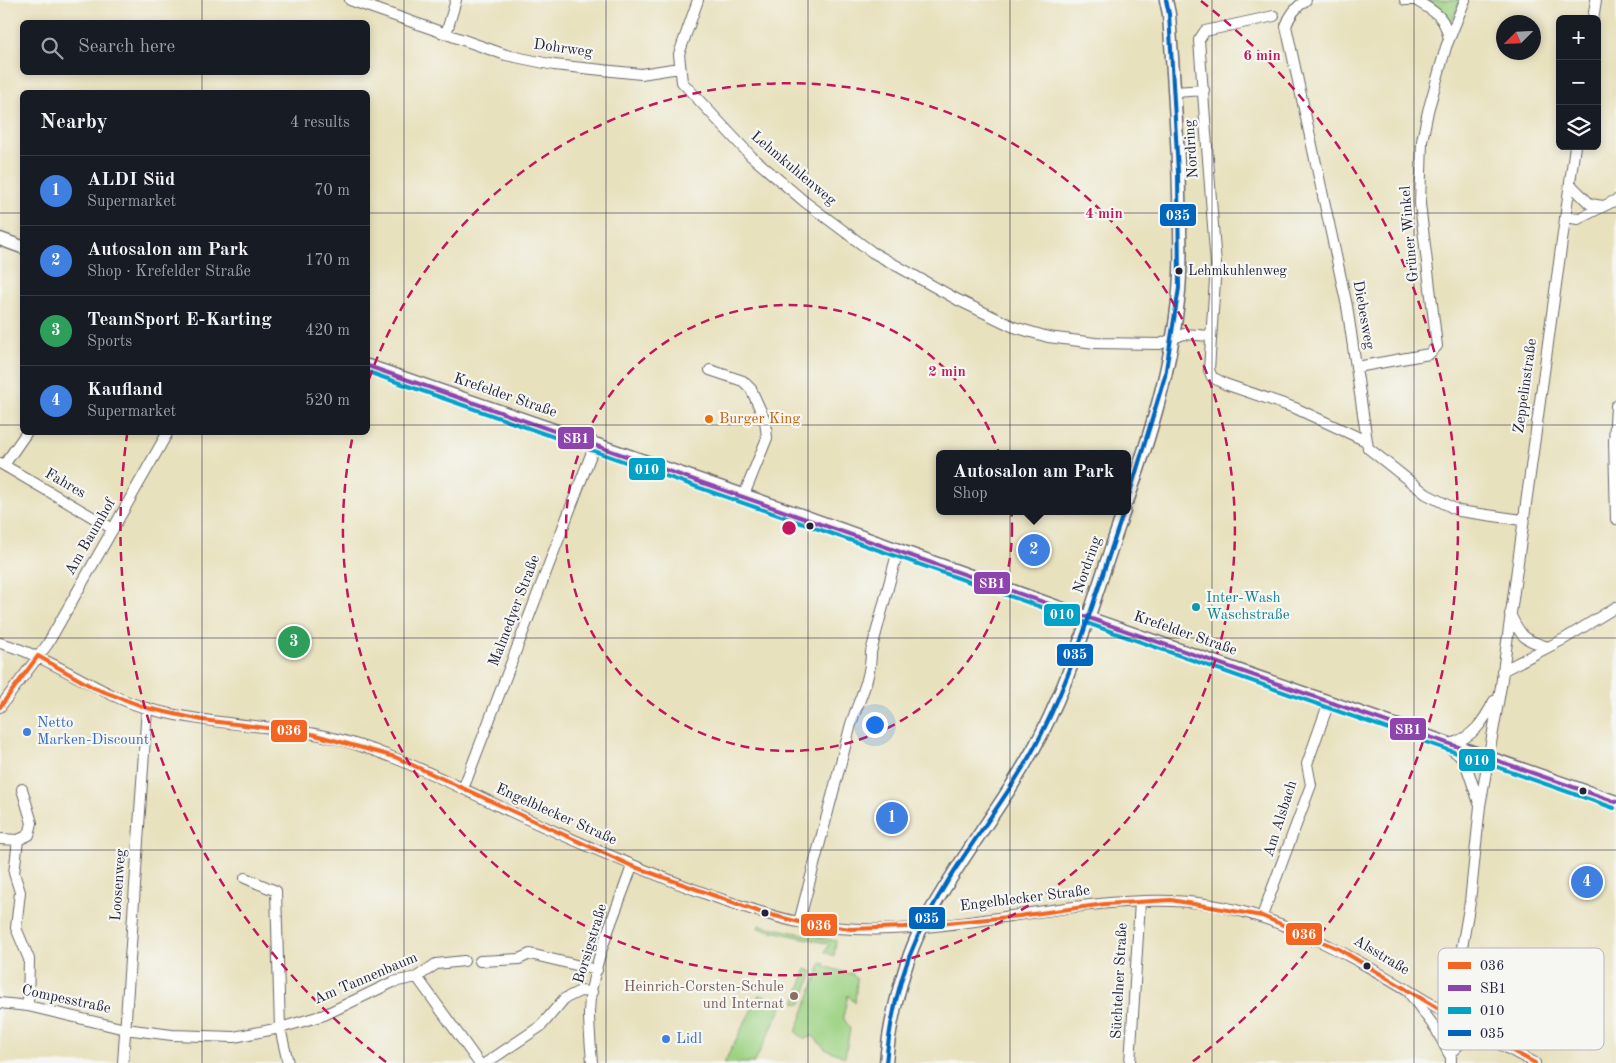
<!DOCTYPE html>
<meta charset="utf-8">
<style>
:root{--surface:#171b24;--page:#20242c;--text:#f1f3f6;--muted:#9ea1a6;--line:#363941;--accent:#d1495b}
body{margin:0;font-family:"Old Standard TT",serif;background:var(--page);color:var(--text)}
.controls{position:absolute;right:15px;top:15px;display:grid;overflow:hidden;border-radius:8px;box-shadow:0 2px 8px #0003}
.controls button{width:45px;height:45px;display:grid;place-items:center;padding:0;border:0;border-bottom:1px solid var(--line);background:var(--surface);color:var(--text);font:25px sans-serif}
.compass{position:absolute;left:1496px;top:15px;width:45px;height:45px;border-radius:50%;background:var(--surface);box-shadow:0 2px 8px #0003;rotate:246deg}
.you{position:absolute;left:874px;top:724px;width:18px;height:18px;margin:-12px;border:4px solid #fff;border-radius:50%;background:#1a73e8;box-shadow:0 0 0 8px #1a73e833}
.badge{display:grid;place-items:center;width:32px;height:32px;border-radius:50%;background:var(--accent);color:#fff;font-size:16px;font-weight:700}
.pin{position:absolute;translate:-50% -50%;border:2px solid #fff;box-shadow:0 1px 5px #0006}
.popup{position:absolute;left:936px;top:450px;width:195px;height:65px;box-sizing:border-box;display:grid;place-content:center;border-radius:8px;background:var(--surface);filter:drop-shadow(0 1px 4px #0005);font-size:16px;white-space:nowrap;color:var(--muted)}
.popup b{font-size:19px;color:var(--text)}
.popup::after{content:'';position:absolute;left:50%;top:100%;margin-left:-10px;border:10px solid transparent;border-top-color:var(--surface)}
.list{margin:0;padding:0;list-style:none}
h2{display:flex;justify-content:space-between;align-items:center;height:65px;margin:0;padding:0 20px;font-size:21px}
h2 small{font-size:16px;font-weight:400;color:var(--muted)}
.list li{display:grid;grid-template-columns:32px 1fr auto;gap:15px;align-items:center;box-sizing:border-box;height:70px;padding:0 20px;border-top:1px solid var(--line)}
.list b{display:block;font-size:19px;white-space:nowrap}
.list p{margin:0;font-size:16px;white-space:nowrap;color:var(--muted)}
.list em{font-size:16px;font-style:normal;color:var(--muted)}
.icon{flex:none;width:28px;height:28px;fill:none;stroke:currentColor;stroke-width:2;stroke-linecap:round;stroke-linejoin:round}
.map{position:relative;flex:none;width:1616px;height:1063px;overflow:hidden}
.search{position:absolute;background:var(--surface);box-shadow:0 2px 8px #0003;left:20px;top:20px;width:350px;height:55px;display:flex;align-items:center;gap:12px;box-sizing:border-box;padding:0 18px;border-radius:8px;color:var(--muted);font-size:19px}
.panel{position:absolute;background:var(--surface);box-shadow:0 2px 8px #0003;left:20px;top:90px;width:350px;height:345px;border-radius:8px}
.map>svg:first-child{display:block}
</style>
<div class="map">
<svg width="1616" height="1063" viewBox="0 0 1616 1063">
<rect width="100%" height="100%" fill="#f6f6f2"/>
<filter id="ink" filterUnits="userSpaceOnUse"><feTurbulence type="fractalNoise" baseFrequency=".02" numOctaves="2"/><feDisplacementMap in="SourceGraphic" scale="10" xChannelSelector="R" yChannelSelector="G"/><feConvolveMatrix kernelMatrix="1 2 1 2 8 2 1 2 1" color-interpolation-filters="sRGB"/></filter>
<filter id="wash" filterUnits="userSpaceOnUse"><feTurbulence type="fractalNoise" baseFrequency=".0096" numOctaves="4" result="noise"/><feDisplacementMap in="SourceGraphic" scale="20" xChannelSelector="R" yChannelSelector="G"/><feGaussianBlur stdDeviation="1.12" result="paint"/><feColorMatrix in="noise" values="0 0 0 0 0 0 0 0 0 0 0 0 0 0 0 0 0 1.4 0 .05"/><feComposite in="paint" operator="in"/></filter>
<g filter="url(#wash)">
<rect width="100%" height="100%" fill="#e8e1bd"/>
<path fill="#9ed384" stroke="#607a60" d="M1427,0H1460L1452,21L1450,22Z
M759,925L836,941L834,956L825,952L829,945L826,943L758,928Z
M822,962L825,963L824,966L850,974L851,972L857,980L855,1003L848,995L843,1017L850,1029L845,1057L825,1049L813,1036L804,1039L796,1032Z
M806,969L813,972L801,1004L795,1003Z
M759,995L784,1003L754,1063H724Z"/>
</g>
<g filter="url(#ink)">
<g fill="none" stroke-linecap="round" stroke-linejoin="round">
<defs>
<path id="minor" d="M350,0L506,55L554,65L641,74L679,68
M698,0L679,54L682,82L751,156L805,202L872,252L958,300L1014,327L1048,337L1095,343L1160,344L1184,334L1210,336
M1306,0C1296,7 1290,14 1286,26L1347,306L1368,448L1426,494L1459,511L1522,520
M1405,0H1418
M1417,1C1436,13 1444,15 1449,39
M1274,16L1205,31L1199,40L1216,265L1209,370L1212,377L1225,384L1295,408L1366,441
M1593,19L1596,0
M446,34L456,0
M1175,92L1204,90
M1570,184L1590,204L1603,206
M1565,217L1578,219L1616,200
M1357,367L1429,354L1437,346L1420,204L1422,141L1428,111L1446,47L1465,0
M710,370L743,381L751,389L765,420L767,438L744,495
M1616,406L1614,441L1616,519
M0,463L113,529
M4,465L27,432
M1510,614C1521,637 1524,640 1548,647
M0,643C53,657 96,694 149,709C199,722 252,725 303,732C332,736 370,748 397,759C432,773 467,791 501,807C570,839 640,870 712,896C741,906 769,916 798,922C921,948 1049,897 1173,901C1268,904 1349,955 1428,1002C1463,1024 1499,1044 1535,1063
M1502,671L1564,639L1616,607
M0,707L47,645L168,432
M1450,744C1473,738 1484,721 1494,701
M1447,746L1464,759L1479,803
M463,789L595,444
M0,839L18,840L29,835L32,823L22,789
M18,840L14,873L20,892L16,928L29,959L28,1006
M245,878L276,891L280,1028L288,1063
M1262,916L1311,785L1307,764L1329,702
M799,922L851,724C859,699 871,679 871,652L898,550
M480,961L519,959L530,954L597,970
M417,977L479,1063
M1410,994L1436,1029L1449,1054L1465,1039L1479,1033
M0,1003L28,1006L125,1029L172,1035L234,1037L280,1028L324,1015L393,982L417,977L436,964L464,961
M123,1063L147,708
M486,1063L541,1026L564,999L580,991L592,992
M592,1063C591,1047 589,1030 589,1013C590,966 617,911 632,866
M1130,1063L1140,902
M1451,1063L1450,1016L1470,902L1480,806L1501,686L1575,146"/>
<path id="major" d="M0,239L22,247
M368,366L795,513L1102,623L1616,802
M1128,499C1150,436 1171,368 1178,301C1182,267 1180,230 1179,195C1178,135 1173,74 1169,14L1166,0
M886,1063C889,1023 904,960 923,925C958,859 1007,801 1041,735C1076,667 1098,584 1124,511"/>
</defs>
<use href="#minor" stroke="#676568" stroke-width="12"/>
<use href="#major" stroke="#676568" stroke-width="15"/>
<use href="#minor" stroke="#fff" stroke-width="10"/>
<use href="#major" stroke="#fff" stroke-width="12"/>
<defs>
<path id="bus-1" d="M38,656L94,688L147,708L202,720L308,733L395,757L632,866L760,912L799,922L851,929L905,927L1019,916L1105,904L1171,900L1262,916L1339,949L1479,1033L1535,1063
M0,707L38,656"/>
<path id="bus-2" d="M368,366C785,509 1200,657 1616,802"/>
<path id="bus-3" d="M368,372C784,516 1198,663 1614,808"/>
<path id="bus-4" d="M1128,499L1165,376L1179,288L1178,172L1169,14L1166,0
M886,1063C890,1021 899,977 917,938C949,866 1005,806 1041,735C1077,664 1098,586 1124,511"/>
</defs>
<use href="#bus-1" stroke="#f6f6f2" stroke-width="8"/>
<use href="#bus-2" stroke="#f6f6f2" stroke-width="8"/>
<use href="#bus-3" stroke="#f6f6f2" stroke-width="8"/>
<use href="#bus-4" stroke="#f6f6f2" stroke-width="8"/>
<use href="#bus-1" stroke="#f26522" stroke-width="4"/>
<use href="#bus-2" stroke="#8e44ad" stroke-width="4"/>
<use href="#bus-3" stroke="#02a2c7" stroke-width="4"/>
<use href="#bus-4" stroke="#0065bd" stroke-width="4"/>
</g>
</g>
<path fill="none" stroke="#22223b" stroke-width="1" stroke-opacity="0.55" d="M202,0V22M404,0V1063M606,0V1063M808,0V1063M1010,0V1063M1212,0V1063M1414,0V1063M202,72V92M0,213H22M368,213H1616M0,425H22M368,425H1616M202,432V1063M0,638H1616M0,850H1616"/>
<g fill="none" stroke="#c2185b" stroke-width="2.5" stroke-dasharray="9 6">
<circle cx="789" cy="528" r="223"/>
<path d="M369 379A446 446 0 1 1 353 435"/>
<path d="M386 1062A669 669 0 0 1 127 435M1201 1A669 669 0 0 1 1192 1062"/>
</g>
<g fill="#22223b" stroke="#f6f6f2" stroke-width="2">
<circle cx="1179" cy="271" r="4.5"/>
<circle cx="810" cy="526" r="4.5"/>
<circle cx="1583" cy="791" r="4.5"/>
<circle cx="765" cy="913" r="4.5"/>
<circle cx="1367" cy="966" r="4.5"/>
</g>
<circle fill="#e8710a" stroke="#f6f6f2" stroke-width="2" cx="709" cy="419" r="5"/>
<circle fill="#0f9aa8" stroke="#f6f6f2" stroke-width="2" cx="1196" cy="607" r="5"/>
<g fill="#3f7fe0" stroke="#f6f6f2" stroke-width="2">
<circle cx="27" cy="732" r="5"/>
<circle cx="666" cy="1039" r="5"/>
</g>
<circle fill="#8d6e63" stroke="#f6f6f2" stroke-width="2" cx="794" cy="996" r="5"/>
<g text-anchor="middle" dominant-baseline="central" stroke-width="4.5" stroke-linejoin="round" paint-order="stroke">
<g font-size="14" fill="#22223b" stroke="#f6f6f2" text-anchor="start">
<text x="1188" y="271">Lehmkuhlenweg</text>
</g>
<g font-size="15" fill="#22223b" stroke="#f6f6f2">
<text transform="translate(563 49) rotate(8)">Dohrweg</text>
<text transform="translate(1192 149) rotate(-94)">Nordring</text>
<text transform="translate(793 169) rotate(40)">Lehmkuhlenweg</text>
<text transform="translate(1410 234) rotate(-95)">Grüner Winkel</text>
<text transform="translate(1363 315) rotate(80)">Diebesweg</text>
<text transform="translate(1526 386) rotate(-82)">Zeppelinstraße</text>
<text transform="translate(505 396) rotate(19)">Krefelder Straße</text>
<text transform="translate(65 484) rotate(30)">Fahres</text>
<text transform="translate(91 537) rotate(-60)">Am Baumhof</text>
<text transform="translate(1088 565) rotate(-71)">Nordring</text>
<text transform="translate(515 611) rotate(-69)">Malmedyer Straße</text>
<text transform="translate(1185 634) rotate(19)">Krefelder Straße</text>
<text transform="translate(556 815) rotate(24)">Engelblecker Straße</text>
<text transform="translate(1281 819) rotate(-72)">Am Alsbach</text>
<text transform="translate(119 885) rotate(-86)">Loosenweg</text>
<text transform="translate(1025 899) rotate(-7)">Engelblecker Straße</text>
<text transform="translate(591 944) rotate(-73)">Borsigstraße</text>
<text transform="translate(1381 956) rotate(31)">Alsstraße</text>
<text transform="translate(366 979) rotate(-23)">Am Tannenbaum</text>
<text transform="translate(1120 981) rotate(-87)">Süchtelner Straße</text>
<text transform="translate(66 1000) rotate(12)">Compesstraße</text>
</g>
<g font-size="15" fill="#c56008" stroke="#f6f6f2" text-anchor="start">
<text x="719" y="419">Burger King</text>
</g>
<g font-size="15" fill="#0d838f" stroke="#f6f6f2" text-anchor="start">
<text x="1206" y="598">Inter-Wash<tspan x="1206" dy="17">Waschstraße</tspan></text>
</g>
<g font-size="15" fill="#366cbe" stroke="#f6f6f2" text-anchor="start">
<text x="37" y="723">Netto<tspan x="37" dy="17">Marken-Discount</tspan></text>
<text x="676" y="1039">Lidl</text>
</g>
<g font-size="15" fill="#785e54" stroke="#f6f6f2" text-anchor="end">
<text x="784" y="987">Heinrich-Corsten-Schule<tspan x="784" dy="17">und Internat</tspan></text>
</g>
</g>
<rect x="1438" y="948" width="166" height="102" rx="8" fill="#f6f6f2" stroke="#b6b6bb" stroke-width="1"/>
<rect x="1448" y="962" width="23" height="7" fill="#f26522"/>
<rect x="1448" y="985" width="23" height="6" fill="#8e44ad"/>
<rect x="1448" y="1007" width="23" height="7" fill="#02a2c7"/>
<rect x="1448" y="1030" width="23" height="6" fill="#0065bd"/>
<g font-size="14" fill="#22223b">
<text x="1480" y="970">036</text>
<text x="1480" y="993">SB1</text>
<text x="1480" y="1015">010</text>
<text x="1480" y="1038">035</text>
</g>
<circle cx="789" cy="528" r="8" fill="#c2185b" stroke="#f6f6f2" stroke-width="2.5"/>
<g font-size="15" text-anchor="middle" font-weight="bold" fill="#c2185b" stroke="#f6f6f2" stroke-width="4.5" stroke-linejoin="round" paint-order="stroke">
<text x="1262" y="60">6 min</text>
<text x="1104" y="218">4 min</text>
<text x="947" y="376">2 min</text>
</g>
<g stroke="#f6f6f2" stroke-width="2">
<rect x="1159" y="203" width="38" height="24" rx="5" fill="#0065bd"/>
<rect x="557" y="426" width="38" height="24" rx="5" fill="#8e44ad"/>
<rect x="628" y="457" width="38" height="24" rx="5" fill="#02a2c7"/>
<rect x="973" y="571" width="38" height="24" rx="5" fill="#8e44ad"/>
<rect x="1043" y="603" width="38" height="24" rx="5" fill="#02a2c7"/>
<rect x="1056" y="643" width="38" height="24" rx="5" fill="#0065bd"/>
<rect x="1389" y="717" width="38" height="24" rx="5" fill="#8e44ad"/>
<rect x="270" y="719" width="38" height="24" rx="5" fill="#f26522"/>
<rect x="1458" y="748" width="38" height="24" rx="5" fill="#02a2c7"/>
<rect x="908" y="906" width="38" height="24" rx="5" fill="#0065bd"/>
<rect x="800" y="913" width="38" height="24" rx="5" fill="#f26522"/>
<rect x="1285" y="922" width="38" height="24" rx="5" fill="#f26522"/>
</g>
<g font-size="14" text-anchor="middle" font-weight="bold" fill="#fff">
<text x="1178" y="220">035</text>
<text x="576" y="443">SB1</text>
<text x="647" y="474">010</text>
<text x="992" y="588">SB1</text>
<text x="1062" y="619">010</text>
<text x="1075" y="659">035</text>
<text x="1408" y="734">SB1</text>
<text x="289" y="735">036</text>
<text x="1477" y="765">010</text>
<text x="927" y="923">035</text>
<text x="819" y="930">036</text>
<text x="1304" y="939">036</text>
</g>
</svg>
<div class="controls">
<button>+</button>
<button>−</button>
<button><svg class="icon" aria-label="layers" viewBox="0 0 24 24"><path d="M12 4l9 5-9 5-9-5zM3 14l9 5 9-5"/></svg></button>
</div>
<svg class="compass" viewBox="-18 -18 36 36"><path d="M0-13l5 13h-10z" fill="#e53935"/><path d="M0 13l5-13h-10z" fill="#9ea1a6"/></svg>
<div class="you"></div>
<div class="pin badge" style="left:892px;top:818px;background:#3f7fe0">1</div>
<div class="pin badge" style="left:1034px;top:550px;background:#3f7fe0">2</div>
<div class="popup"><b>Autosalon am Park</b>Shop</div>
<div class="pin badge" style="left:294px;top:642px;background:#2e9e5b">3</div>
<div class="pin badge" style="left:1587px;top:882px;background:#3f7fe0">4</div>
<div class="search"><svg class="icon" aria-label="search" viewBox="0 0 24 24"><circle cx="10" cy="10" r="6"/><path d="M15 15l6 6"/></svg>Search here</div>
<section class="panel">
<h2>Nearby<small>4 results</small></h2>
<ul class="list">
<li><span class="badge" style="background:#3f7fe0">1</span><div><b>ALDI Süd</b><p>Supermarket</p></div><em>70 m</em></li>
<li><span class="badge" style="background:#3f7fe0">2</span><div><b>Autosalon am Park</b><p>Shop · Krefelder Straße</p></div><em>170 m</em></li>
<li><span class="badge" style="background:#2e9e5b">3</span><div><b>TeamSport E-Karting</b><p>Sports</p></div><em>420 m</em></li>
<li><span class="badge" style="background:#3f7fe0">4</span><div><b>Kaufland</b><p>Supermarket</p></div><em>520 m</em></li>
</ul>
</section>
</div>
